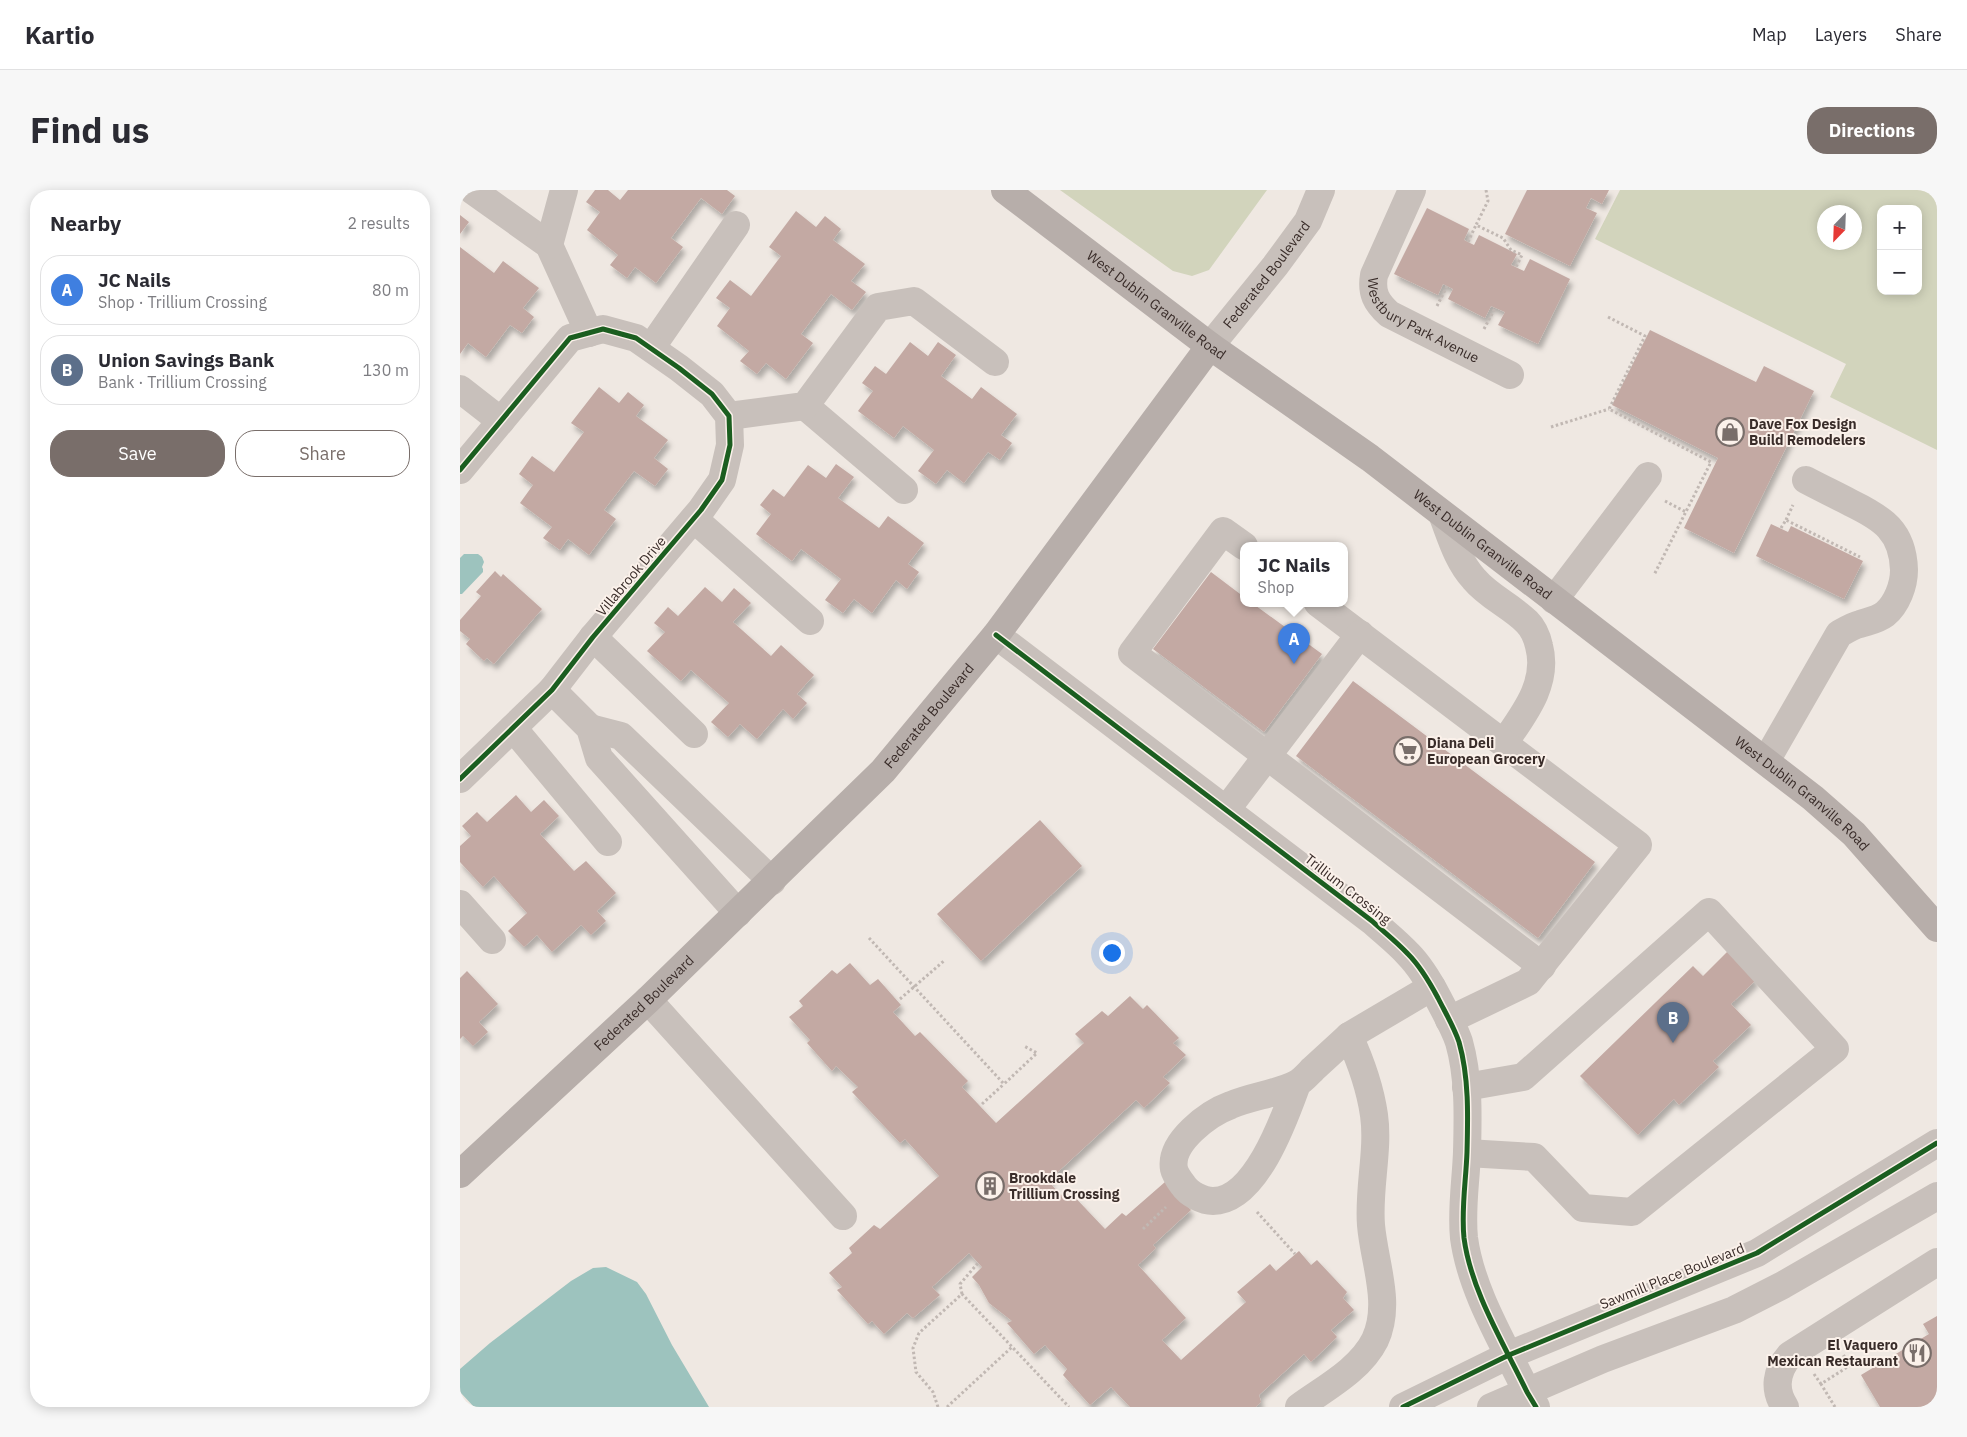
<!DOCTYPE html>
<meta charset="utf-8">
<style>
:root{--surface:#fff;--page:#f7f7f7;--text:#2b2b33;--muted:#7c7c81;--line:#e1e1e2;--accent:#796e6a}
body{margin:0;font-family:"IBM Plex Sans",sans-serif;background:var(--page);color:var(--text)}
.controls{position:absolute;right:15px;top:15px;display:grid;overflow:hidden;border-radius:10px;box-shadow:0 2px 12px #0003}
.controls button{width:45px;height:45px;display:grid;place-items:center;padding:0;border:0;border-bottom:1px solid var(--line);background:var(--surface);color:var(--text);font:25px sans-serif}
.compass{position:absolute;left:1357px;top:15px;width:45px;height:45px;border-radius:50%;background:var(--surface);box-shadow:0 2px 12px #0003;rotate:203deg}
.you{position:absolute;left:651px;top:762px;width:18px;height:18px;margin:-12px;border:4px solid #fff;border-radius:50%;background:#1a73e8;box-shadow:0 0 0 8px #1a73e833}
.badge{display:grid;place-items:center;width:32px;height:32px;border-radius:50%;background:var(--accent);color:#fff;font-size:16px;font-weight:700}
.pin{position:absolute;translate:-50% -41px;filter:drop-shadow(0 1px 2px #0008)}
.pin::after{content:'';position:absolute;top:26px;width:18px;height:15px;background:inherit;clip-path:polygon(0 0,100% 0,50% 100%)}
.popup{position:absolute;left:780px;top:352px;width:108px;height:65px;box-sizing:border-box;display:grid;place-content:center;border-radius:10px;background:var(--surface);filter:drop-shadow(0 1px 4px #0005);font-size:16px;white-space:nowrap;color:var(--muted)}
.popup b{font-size:19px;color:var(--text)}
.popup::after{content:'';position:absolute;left:50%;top:100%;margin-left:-10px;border:10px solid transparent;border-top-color:var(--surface)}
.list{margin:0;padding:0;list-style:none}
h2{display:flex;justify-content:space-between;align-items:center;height:65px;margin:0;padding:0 20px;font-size:21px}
h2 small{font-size:16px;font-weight:400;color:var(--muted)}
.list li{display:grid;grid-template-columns:32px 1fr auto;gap:15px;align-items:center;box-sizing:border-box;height:70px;margin:0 10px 10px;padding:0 10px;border:1px solid var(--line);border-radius:20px}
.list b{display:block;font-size:19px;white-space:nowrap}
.list p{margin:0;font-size:16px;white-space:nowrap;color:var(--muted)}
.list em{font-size:16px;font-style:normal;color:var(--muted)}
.actions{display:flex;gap:10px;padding:15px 20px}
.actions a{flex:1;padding:11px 0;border:1px solid var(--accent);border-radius:20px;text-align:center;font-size:18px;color:var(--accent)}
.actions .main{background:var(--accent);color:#fff}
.map{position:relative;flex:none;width:1477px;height:1217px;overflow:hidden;border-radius:20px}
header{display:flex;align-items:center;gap:30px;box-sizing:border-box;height:70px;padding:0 25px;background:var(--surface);border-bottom:1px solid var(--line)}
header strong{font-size:24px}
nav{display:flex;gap:28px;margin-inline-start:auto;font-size:18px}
.intro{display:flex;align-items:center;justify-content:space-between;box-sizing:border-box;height:120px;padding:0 30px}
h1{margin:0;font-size:35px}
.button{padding:12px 22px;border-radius:20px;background:var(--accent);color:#fff;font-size:18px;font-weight:700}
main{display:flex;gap:30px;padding:0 30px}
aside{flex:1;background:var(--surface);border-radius:20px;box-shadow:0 2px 12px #0003}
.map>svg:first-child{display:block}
</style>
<header>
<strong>Kartio</strong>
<nav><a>Map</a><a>Layers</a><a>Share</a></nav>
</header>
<div class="intro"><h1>Find us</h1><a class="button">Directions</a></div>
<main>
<aside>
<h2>Nearby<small>2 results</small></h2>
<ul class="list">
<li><span class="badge" style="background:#3f7fe0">A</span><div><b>JC Nails</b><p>Shop · Trillium Crossing</p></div><em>80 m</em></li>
<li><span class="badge" style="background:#5c6f8a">B</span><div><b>Union Savings Bank</b><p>Bank · Trillium Crossing</p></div><em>130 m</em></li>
</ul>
<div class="actions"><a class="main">Save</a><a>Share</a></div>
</aside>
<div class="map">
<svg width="1477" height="1217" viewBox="0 0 1477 1217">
<defs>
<filter id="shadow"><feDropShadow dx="3" dy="5.5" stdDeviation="2.5" flood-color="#0004"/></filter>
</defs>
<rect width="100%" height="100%" fill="#efe8e2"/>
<path fill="#d2d4bc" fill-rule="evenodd" d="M600,0H807L749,80L732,86L713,81Z
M1160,0H1477V260L1370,207L1386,174L1135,49ZM1421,19H1458V101H1421ZM1394,22V52H1364V22Z"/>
<path fill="#9dc3be" d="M4,364H18L22,367L24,372L22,377L23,379V382L2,404H0V368Z
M146,1077L177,1092L186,1104L212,1155L249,1217H14L0,1202V1179L30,1153L111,1091L133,1078Z"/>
<path fill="#c3a9a3" filter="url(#shadow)" d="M135,0H148L160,10L168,0H267L275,6L262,24L241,8L211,48L223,57L196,93L175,77L167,88L150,75L158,65L127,40L140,22L126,12Z
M1067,0H1149L1142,14L1131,8L1126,18L1137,23L1110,76L1045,44Z
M967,18L1009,39L1004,50L1014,55L1019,45L1057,64L1051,75L1064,81L1070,69L1110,89L1078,154L1038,135L1045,122L1031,116L1025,128L988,109L993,99L983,94L978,105L934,84Z
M336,21L356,37L365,26L381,39L373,50L405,74L391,91L406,102L392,120L371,104L341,144L353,153L326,189L306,173L297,184L280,171L289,161L257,136L270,118L256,108L270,90L291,106L321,66L309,57Z
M0,25L9,32L0,44Z
M0,57L34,83L43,71L79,98L63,118L74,127L62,143L50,135L26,167L8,153L0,164Z
M1190,140L1296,192L1304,176L1354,201L1274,363L1224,338L1258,268L1152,215Z
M450,152L468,166L478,152L496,165L481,186L512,209L521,197L557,224L541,245L552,253L540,270L528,262L504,293L487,280L476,294L458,281L474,260L443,236L434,248L398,221L413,201L402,193L415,176L426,184Z
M139,197L159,213L168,202L184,215L176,226L208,250L194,268L208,279L195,296L174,281L144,320L156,329L129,365L108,349L100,360L83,348L92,337L60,313L73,295L59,284L72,266L94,282L124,242L111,233Z
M376,274L394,287L378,308L419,338L428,326L464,353L448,374L459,382L447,399L436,390L412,423L394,409L383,423L365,410L381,389L341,359L332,371L296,344L311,324L300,315L313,299L324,307L348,275L366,288Z
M1311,334L1328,342L1331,336L1403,371L1384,409L1296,366Z
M35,381L41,387L43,384L82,419L34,474L27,468L24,471L6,454L10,449L0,441V430L21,406L16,402Z
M751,382L784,407V413H792L862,464L804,542L693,459Z
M245,397L262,412L274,398L291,413L273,432L311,466L321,455L354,485L337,504L347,513L333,529L323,519L297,549L280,534L268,547L251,532L269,513L231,480L221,491L187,461L205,442L194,433L208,417L218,426Z
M893,491L1135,672L1078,748L836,566Z
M56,605L71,622L84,610L99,626L80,644L114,681L126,671L156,703L137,721L146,731L131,745L121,735L92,762L77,745L64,757L48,741L67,723L34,686L23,697L0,672V656L11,646L2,636L17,622L27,632Z
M580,630L622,676L521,771L477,724Z
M1268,761L1296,790L1271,814L1291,835L1253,871L1259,877L1219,915L1214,909L1178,945L1120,886L1233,776L1243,786Z
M390,773L410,795L418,789L441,815L433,822L455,846L460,842L508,891L502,897L536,933L624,853L615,844L642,821L648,826L670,806L683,819L687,815L719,848L713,853L726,865L703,887L710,893L684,918L676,910L588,991L601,1005L608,1000L645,1039L662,1023L666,1026L705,992L731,1020L693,1055L696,1058L678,1075L726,1128L702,1150L721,1170L786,1112L777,1102L810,1074L816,1081L839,1061L851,1075L857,1070L887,1102L883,1108L894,1120L871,1140L877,1147L851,1172L844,1164L799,1205L801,1212L796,1217H670L651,1197L630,1215L603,1185L607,1179L585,1155L574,1164L547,1133L552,1131L529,1113L519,1095L512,1087L522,1077L509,1063L472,1097L480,1105L453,1128L447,1123L424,1144L412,1131L408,1134L377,1100L382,1097L369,1083L392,1063L389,1058L414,1035L420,1039L479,986L445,949L440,953L392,902L398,897L376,876L372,881L347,853L350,850L329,827L343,816L339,811L372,780L377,784Z
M7,781L38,814L19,832L28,842L13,856L3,846L0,849V788Z
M1477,1126V1217H1420L1401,1185L1469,1144L1463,1134Z"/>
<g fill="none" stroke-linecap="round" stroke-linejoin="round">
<path stroke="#c1b8b3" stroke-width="3" stroke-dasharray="2.5 2.5" stroke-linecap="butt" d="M1026,0L1028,11L1016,35L1043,48L1051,60L1062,65L1056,77
M1008,52L1016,35
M977,116L987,96
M1148,127L1185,146L1149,219L1251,272L1194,385
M1024,139L1035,118
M1091,237L1149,219
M1205,311L1226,322
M1326,330L1333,315
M1321,338L1326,330L1400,367
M409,748L544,894L577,863L564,856
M440,809L485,770
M522,914L544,894
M797,1022L835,1064
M683,1039L706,1017
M502,1104L500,1094L518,1073
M1354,1184L1361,1194
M478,1217L473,1202L456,1182L453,1158L459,1143L502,1104L609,1217
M487,1217L552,1157
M1375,1217L1361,1194L1389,1176L1383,1164"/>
<g stroke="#c8c0bb" stroke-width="28">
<path d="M12,0L89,55L129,143"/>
<path id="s1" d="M952,0L914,85C911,103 916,112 929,124L1050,185"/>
<path d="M89,55L104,0"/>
<path id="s2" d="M750,156L815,76L848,31L861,0"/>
<path d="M191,158L276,35"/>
<path d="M0,199L41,231"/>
<path d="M345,216L444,300"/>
<path d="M269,226L345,216L418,117L454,111L535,172"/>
<path d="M0,280L110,148L143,139L176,148L219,178L252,204L269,226L270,255L262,290L241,320L133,447L92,500L0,589"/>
<path d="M982,324C991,347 997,370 1014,389C1029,407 1051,416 1067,432C1074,439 1077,447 1079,456C1089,493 1064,524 1044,553"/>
<path d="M234,329L350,431"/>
<path d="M784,356L763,341L672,463L1082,776"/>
<path d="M1094,410L1188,286"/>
<path d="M858,413L1178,655L1068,792L989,830"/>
<path d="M536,445L912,731C924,742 937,752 948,764C960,776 970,793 978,808C985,822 994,837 999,852C1009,887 1008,926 1007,962C1006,991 1001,1019 1004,1048C1011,1101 1044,1154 1067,1202L1076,1217"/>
<path d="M133,447L234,544"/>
<path d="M92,500L130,538L139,568L278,723"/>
<path d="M53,538L148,652"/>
<path d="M130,538L161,546L312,691"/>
<path d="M1306,571L1379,444C1386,440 1392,436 1400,434C1409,431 1417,430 1425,424C1437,414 1444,395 1444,380C1443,341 1422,328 1391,313C1376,305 1361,298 1346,290"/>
<path d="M766,620L900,444"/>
<path d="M0,714L32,750"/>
<path d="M188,810L383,1026"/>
<path d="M837,894C825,927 796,1011 753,1011C743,1011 729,1004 723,995C720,991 715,984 714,979C709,952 749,923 771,915C792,906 816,904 836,894C842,891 848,884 853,879C865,868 877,857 889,846"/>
<path d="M1006,897L1063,887L1249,722L1375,859L1172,1022L1123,1018L1074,967L1007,963"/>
<path d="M839,1217C865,1198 900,1180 915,1150C932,1114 914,1072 911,1035C908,999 919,960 914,925C910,897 901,872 889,846L972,797"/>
<path d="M943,1217L1049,1165L1297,1063L1477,953"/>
<path d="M1031,1217L1143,1169L1274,1120L1323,1095L1477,1006"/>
<path d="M1325,1217C1313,1199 1316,1181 1330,1165L1477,1072"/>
</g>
<g stroke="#b7aeaa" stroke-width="28">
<path id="s3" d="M545,0L750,156L910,268L1353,608L1394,644L1477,738"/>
<path id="s4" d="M0,984L188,810L423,581L536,445L750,156"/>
</g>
<defs>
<path id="cycleway" d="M0,280L110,148L143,139L176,148L219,178L252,204L269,226L270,255L262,290L241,320L133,447L92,500L0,589
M536,445L912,731C924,742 937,752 948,764C960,776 970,793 978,808C985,822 994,837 999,852C1009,887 1008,926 1007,962C1006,991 1001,1019 1004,1048C1011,1101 1044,1154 1067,1202L1076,1217
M943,1217L1049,1165L1297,1063L1477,953"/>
</defs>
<use href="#cycleway" stroke="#fbf1ea" stroke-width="8"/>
<use href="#cycleway" stroke="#1b5e20" stroke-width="5"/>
</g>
<defs>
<symbol id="shop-ring" viewBox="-11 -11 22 22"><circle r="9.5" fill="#fbf1ea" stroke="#796e6a" stroke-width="1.5"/><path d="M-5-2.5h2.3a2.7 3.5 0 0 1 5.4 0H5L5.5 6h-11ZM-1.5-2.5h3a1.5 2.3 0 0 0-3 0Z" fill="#796e6a"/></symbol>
<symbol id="supermarket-ring" viewBox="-11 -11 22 22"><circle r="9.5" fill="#fbf1ea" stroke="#796e6a" stroke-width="1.5"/><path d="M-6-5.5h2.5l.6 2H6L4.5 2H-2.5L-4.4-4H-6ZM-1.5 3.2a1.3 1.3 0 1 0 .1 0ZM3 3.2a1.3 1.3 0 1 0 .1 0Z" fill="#796e6a"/></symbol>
<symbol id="building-ring" viewBox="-11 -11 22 22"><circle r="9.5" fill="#fbf1ea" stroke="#796e6a" stroke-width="1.5"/><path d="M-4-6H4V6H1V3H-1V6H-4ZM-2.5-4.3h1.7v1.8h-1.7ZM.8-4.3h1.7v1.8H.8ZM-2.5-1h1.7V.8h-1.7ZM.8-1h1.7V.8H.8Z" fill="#796e6a"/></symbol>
<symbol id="restaurant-ring" viewBox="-11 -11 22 22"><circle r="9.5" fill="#fbf1ea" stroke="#796e6a" stroke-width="1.5"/><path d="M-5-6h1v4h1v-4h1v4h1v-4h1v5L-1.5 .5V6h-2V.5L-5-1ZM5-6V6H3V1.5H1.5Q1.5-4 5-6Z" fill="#796e6a"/></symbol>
</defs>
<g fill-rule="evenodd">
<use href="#shop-ring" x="1254" y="226" width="32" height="32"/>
<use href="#supermarket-ring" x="932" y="545" width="32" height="32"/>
<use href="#building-ring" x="514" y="980" width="32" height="32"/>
<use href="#restaurant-ring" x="1441" y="1147" width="32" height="32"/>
</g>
<g text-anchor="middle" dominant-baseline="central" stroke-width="4" stroke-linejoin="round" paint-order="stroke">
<g font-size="14" fill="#392c29" stroke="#fbf1ea">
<text stroke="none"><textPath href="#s2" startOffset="91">Federated Boulevard</textPath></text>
<text stroke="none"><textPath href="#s3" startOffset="190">West Dublin Granville Road</textPath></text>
<text stroke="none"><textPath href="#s1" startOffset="166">Westbury Park Avenue</textPath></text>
<text stroke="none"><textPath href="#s3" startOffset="595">West Dublin Granville Road</textPath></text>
<text transform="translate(171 386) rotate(-50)">Villabrook Drive</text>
<text stroke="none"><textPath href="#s4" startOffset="656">Federated Boulevard</textPath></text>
<text stroke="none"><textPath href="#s3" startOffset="1000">West Dublin Granville Road</textPath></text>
<text transform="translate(888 699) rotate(38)">Trillium Crossing</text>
<text stroke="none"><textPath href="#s4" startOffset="251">Federated Boulevard</textPath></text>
<text transform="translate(1212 1086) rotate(-22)">Sawmill Place Boulevard</text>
</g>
<g font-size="14" font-weight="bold" fill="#392c29" stroke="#fbf1ea" text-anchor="start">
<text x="1289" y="234">Dave Fox Design<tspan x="1289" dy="16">Build Remodelers</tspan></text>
<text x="967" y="553">Diana Deli<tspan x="967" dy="16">European Grocery</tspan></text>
<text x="549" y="988">Brookdale<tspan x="549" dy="16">Trillium Crossing</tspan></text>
<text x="1438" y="1155" text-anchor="end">El Vaquero<tspan x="1438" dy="16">Mexican Restaurant</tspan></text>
</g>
</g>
</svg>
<div class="controls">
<button>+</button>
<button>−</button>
</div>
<svg class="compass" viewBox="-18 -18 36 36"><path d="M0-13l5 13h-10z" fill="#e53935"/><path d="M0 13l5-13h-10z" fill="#7c7c81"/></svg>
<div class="you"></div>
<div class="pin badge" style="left:834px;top:474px;background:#3f7fe0">A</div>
<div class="popup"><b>JC Nails</b>Shop</div>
<div class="pin badge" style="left:1213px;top:853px;background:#5c6f8a">B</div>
</div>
</main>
